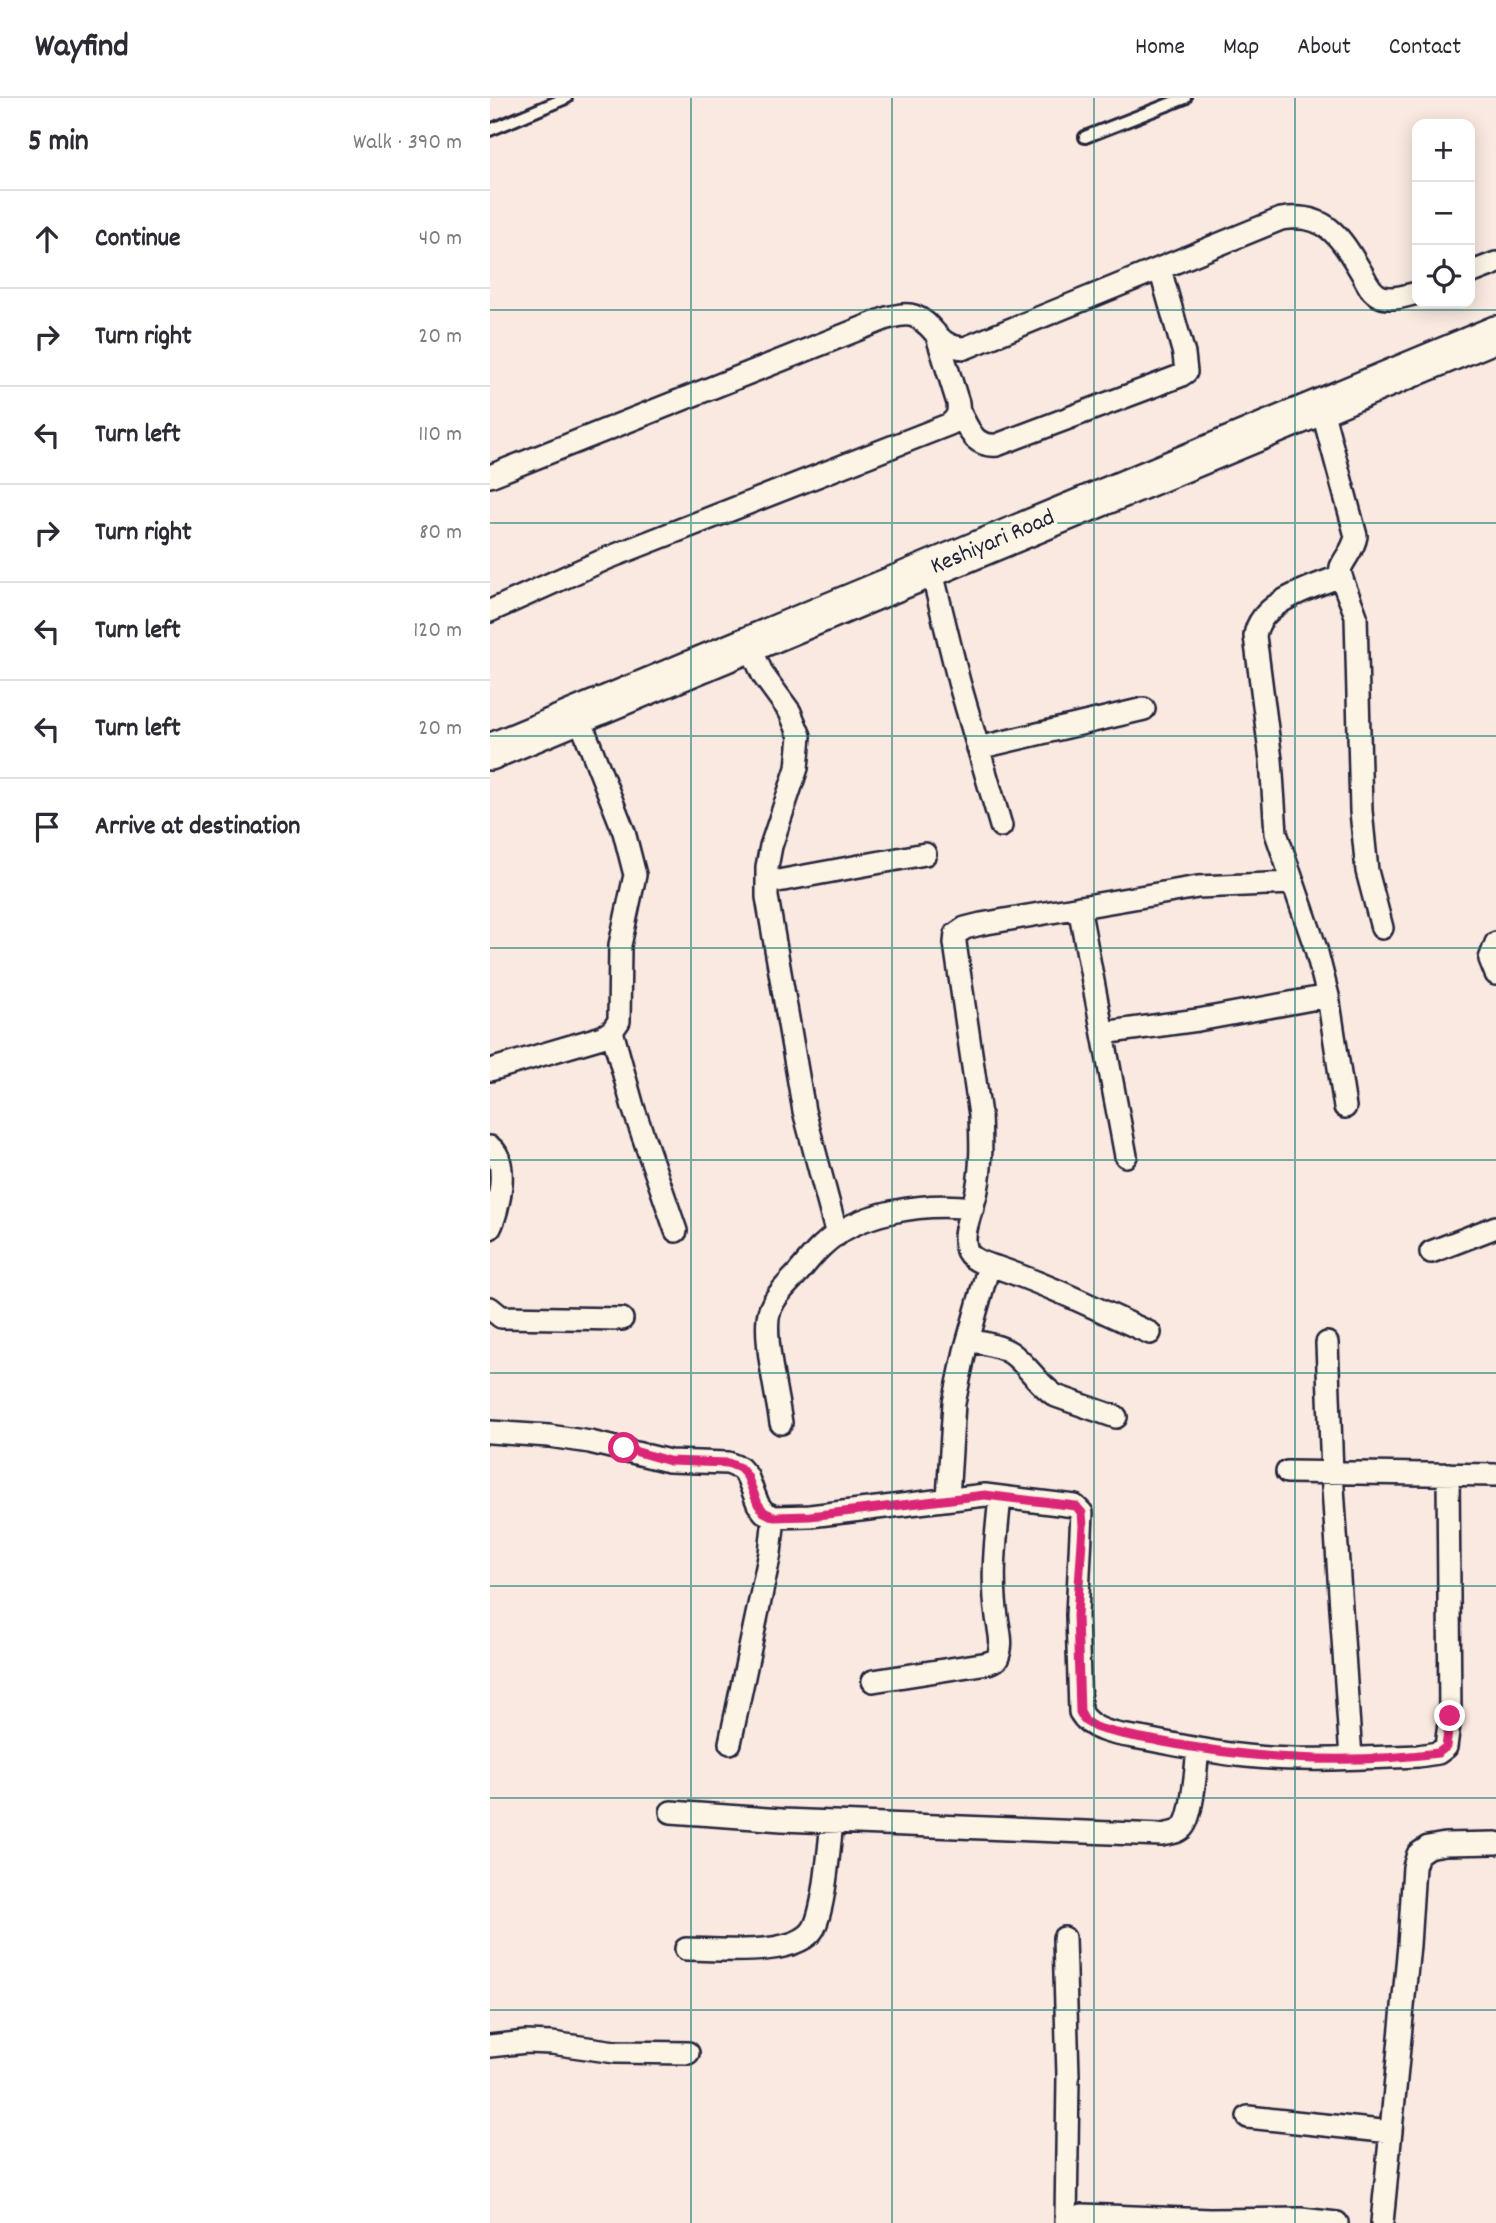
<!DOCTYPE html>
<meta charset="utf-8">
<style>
:root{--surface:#fff;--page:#f7f7f7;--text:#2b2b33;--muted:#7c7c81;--line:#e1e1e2}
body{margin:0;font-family:Dekko,sans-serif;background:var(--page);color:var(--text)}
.controls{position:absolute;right:21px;top:21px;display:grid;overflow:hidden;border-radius:14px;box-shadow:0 4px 18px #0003}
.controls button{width:63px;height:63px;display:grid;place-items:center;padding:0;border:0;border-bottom:2px solid var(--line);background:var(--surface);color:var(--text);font:35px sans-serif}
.stop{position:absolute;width:21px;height:21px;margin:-16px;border:5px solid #db2777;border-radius:50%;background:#fff}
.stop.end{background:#db2777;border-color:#fff;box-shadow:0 2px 7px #0008}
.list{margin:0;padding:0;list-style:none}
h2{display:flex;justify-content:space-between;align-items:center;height:91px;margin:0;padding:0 28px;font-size:30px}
h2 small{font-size:23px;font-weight:400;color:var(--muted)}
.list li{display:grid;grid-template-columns:46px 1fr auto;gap:21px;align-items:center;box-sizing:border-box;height:98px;padding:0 28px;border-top:2px solid var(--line)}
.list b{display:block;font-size:26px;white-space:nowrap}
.list em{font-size:23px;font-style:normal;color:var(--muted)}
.icon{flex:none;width:38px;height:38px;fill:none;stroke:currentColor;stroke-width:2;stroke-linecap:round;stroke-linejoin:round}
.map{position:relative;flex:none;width:1006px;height:2125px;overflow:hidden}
header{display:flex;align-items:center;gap:42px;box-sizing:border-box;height:98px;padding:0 35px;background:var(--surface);border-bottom:2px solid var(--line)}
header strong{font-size:33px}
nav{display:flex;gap:38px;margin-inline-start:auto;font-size:24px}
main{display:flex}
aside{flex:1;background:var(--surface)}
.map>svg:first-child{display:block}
</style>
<header>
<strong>Wayfind</strong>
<nav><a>Home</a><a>Map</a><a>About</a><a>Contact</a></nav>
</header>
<main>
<aside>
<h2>5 min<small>Walk · 390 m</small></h2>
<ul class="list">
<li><svg class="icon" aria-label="ahead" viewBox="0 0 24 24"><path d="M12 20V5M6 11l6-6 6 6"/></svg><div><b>Continue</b></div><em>40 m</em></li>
<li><svg class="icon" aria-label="right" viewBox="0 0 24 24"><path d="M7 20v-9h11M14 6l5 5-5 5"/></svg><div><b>Turn right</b></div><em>20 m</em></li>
<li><svg class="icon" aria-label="left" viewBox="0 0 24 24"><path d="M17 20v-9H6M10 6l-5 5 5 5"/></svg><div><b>Turn left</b></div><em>110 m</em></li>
<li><svg class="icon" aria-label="right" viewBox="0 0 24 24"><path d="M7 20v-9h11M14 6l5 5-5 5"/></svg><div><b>Turn right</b></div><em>80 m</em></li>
<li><svg class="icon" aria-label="left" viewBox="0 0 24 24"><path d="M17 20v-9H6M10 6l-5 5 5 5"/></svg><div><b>Turn left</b></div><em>120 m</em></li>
<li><svg class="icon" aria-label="left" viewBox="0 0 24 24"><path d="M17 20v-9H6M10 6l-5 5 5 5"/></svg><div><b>Turn left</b></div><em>20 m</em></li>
<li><svg class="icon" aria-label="arrive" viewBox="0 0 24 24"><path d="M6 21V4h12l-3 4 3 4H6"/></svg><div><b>Arrive at destination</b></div></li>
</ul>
</aside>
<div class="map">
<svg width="1006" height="2125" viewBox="0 0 1006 2125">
<rect width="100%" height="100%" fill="#fae9e0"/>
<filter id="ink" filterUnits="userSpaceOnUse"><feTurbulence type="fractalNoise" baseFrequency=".0143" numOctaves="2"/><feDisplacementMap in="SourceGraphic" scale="14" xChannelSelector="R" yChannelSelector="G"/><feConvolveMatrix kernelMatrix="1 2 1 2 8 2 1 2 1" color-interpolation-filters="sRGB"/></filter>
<g filter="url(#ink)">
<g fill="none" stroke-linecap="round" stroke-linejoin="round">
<defs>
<path id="lane" d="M0,32L76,0
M595,39L695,0"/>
<path id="street" d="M980,175L1006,165
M831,308L866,438C864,451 856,458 851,469C848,478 863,507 866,518L871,713L877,773L892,830
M469,313C479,331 483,349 507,347L690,278L696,274L694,256L670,171
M0,378L397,220C406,218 416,215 424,218C446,226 445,249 475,250L791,121C838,113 852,142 873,177C877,185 881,194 890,198C901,203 916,198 927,195
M441,470L469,584L511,728
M851,478C823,489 769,504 765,538L781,662L786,735L826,851L838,898L855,1009
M0,513L118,460L460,326C468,319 469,314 468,305L447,238
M259,546L273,577L300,614L310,638L307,670L281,748L277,769V799L314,1013L347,1137
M488,650L654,611
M277,785L435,756
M589,809L636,1058
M1006,845L1000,861L1006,876
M122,933L143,1009L186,1133
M613,935L708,922L838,898
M0,972L112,939L122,933L129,923L130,847L145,777L134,734L88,617
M0,1049C20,1062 9,1112 0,1130
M941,1154L1006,1129
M0,1210L11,1219L132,1221
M660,1235C609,1212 559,1187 506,1169C496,1166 479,1162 476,1150C471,1133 484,1109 487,1092C492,1067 491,1042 490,1017L465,845L466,836L475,830L491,826L708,789L803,785
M478,1242C492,1245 509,1247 521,1255C538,1267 548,1287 566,1298L626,1319
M837,1245L842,1375L861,1660
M291,1325C287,1298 275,1246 278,1220C280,1202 296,1188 307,1176C315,1167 323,1156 332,1148C368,1113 435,1104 483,1110
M0,1334L59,1338L100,1344L179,1363L238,1365L250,1370L257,1378L268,1406L274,1414L284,1419L320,1418L495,1397L585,1408L592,1415L587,1517L590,1614C603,1637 637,1637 661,1642C693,1648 724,1655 756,1658C813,1664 871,1660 928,1658L948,1655L956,1649L960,1618L958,1376
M797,1374L1006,1377
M458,1400L464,1305L475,1253L499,1167
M383,1583L498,1565L507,1561C514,1547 509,1533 507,1519C501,1478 506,1439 510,1399
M240,1645L280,1455L284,1419
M181,1714L292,1722L672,1737C680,1735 688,1735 693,1729C703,1718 706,1668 708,1651
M574,1840L578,1978L576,2125
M196,1851C226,1851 307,1860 324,1830C335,1808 339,1750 342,1724
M0,1948L36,1944L62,1945L125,1954L198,1955
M758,2019L901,2034
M581,2125L592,2117L720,2122L811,2121L847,2125
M892,2125L919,1847L924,1769L928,1756L938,1749L955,1746L1006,1745"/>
<path id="primary" d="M0,654L1006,236"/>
</defs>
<use href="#lane" stroke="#22223b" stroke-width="16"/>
<use href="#street" stroke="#22223b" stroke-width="26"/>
<use href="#primary" stroke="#22223b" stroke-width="40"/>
<use href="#lane" stroke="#fcf5e5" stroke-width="10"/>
<use href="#street" stroke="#fcf5e5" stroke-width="21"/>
<use href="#primary" stroke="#fcf5e5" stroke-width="35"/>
</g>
</g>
<g fill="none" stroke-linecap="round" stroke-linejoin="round" filter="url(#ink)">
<path stroke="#db2777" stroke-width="9" d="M134,1350L179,1363L238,1365L250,1370L257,1378L268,1406L274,1414L284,1419L320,1418L495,1397L586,1408L592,1415L593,1428L587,1517L590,1614L595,1623L605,1629C626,1636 647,1639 668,1643C760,1661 855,1667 948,1655L956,1649L960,1618"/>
</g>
<path fill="none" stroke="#0f766e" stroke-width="2" stroke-opacity="0.55" d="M201,0V2125M402,0V2125M604,0V2125M805,0V2125M0,212H1006M0,425H1006M0,638H1006M0,850H1006M0,1062H1006M0,1275H1006M0,1488H1006M0,1700H1006M0,1912H1006"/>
<g text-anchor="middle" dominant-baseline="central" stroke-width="7" stroke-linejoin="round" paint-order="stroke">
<g font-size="24" fill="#22223b" stroke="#fcf5e5">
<text transform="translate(503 445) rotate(-23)">Keshiyari Road</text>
</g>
</g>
</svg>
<div class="controls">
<button>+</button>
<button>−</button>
<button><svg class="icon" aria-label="locate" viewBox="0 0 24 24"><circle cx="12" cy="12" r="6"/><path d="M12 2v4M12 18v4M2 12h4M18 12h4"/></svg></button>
</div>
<div class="stop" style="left:134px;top:1350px"></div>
<div class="stop end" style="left:960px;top:1618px"></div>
</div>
</main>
